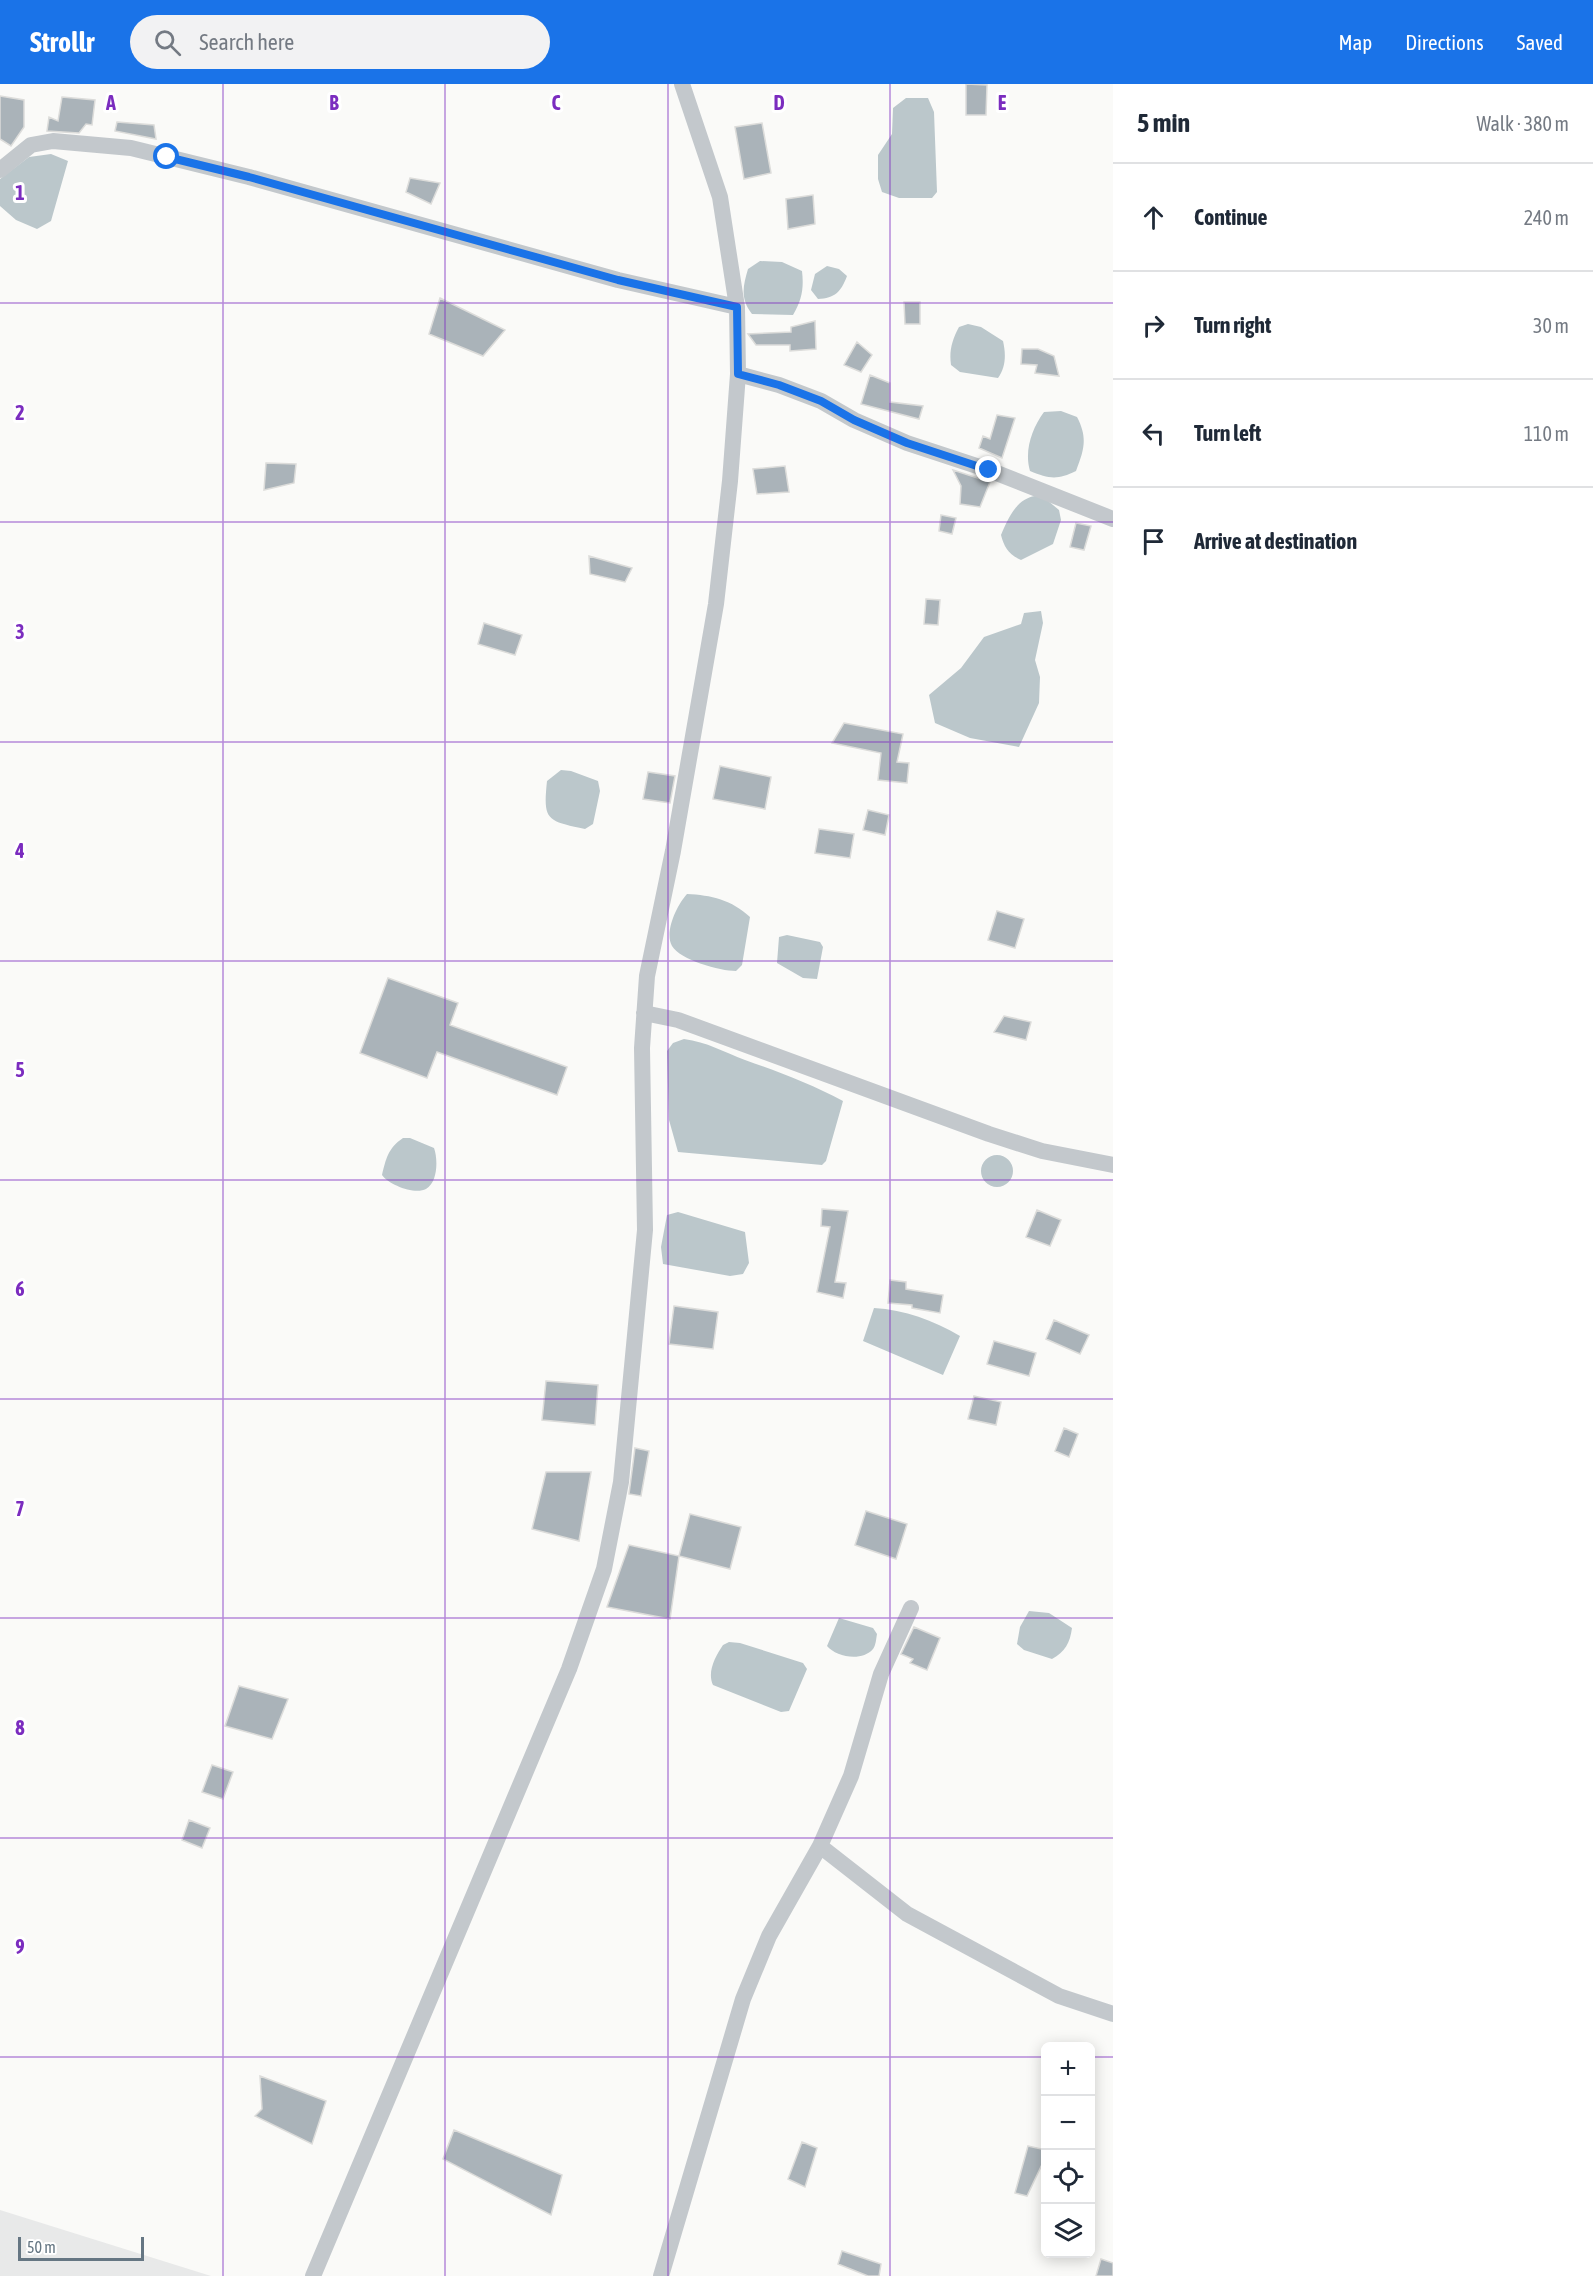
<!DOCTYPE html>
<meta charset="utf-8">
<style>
:root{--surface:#fff;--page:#f2f2f3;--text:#1f2937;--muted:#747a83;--line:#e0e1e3;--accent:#1a73e8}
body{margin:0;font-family:"Asap Condensed",sans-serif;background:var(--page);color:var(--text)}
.controls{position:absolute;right:18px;bottom:18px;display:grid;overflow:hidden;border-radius:9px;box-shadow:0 3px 15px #0003}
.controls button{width:54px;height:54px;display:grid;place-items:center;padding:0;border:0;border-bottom:2px solid var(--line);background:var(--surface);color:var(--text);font:30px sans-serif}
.scale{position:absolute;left:18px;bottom:15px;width:126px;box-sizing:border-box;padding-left:6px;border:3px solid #657683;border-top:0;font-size:16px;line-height:21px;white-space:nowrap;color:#657683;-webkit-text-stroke:4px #fff;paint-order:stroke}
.stop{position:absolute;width:18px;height:18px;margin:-14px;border:4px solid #1a73e8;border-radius:50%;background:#fff}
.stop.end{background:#1a73e8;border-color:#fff;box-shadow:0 2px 6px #0008}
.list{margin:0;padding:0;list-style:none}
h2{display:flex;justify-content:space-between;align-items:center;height:78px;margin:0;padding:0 24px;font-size:26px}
h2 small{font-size:20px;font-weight:400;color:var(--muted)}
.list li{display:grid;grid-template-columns:39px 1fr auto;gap:18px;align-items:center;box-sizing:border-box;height:108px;padding:0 24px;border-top:2px solid var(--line)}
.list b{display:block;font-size:22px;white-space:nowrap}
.list em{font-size:20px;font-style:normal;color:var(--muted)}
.icon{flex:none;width:33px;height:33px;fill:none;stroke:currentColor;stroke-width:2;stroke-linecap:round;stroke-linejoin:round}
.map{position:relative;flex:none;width:1113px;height:2192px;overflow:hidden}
header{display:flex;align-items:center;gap:36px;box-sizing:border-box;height:84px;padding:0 30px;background:var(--accent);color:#fff}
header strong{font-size:28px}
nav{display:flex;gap:33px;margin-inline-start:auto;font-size:21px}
.search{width:420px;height:54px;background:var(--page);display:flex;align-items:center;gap:15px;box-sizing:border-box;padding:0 21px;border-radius:33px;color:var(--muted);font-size:22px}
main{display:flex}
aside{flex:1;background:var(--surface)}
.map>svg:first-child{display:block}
</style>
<header>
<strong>Strollr</strong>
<div class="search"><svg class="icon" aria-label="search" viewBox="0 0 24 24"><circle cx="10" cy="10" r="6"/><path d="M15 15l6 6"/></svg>Search here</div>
<nav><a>Map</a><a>Directions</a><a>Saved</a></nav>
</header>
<main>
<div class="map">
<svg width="1113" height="2192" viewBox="0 0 1113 2192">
<rect width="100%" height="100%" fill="#fafaf8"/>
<path fill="#e8e9e9" d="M0,2126L211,2192H0Z"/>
<path fill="#bbc7cb" d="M906,14H928L934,28L937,108L932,114H899L882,108L878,95V71L892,50L893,24Z
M51,70L68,77L51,137L37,145L16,136L0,122V95L29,73Z
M760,177L782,178L802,187C804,204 802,216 793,231L752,230C740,215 743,202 748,185Z
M827,182L839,185L847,192C841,208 835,214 818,215L811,206L815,190Z
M968,240L981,243L1003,257C1006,270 1006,283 998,294L960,288L951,281C949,267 952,256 959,243Z
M1061,327L1077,333C1088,354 1084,366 1076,387C1058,396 1049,395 1030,387C1024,367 1032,344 1044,328Z
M1035,412L1047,416L1059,426L1061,436L1053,460L1021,476C1009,471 1004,463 1001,451C1008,435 1016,415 1035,412Z
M1041,527L1043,539L1035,576L1040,593L1039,619L1019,663L970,654L935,639L929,611L961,584L984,553L1021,540L1024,529Z
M561,686L571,687L598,697L600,707L593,740L585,745C546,737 543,736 547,697Z
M687,810C711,811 732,816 750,833L742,881L736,887C720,887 680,876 672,862C664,848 677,821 687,810Z
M787,851L820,858L823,863L817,895L803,894L777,879L779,853Z
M684,955C707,958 724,968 745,976C779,988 811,1000 843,1017L826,1077L822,1081L678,1068L669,1036L667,967L673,959Z
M403,1054H410L434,1064C438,1075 438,1098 426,1105C415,1111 389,1101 382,1091C386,1075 388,1064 403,1054Z
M981 1087a16 16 0 1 1 32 0a16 16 0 1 1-32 0Z
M678,1128L745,1148L749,1179L743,1190L730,1192L663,1180L661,1163L667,1131Z
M874,1224C905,1226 933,1236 960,1252L943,1291L863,1257Z
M1029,1527L1049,1529L1072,1544C1070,1559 1065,1568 1052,1575L1024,1566L1017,1560L1020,1543Z
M839,1534L873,1544L877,1550C876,1555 876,1561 873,1565C862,1578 836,1573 827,1562Z
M729,1558L740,1559L803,1579L807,1585L789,1627L781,1628L713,1601C707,1588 715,1573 723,1561Z"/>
<path fill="#aab3b9" stroke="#dcdcda" stroke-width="1.5" d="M966,0L987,1L986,31H966Z
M0,12L24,16V43L11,62L0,55Z
M62,13L95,16L92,41L86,40L79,49L47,47L49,33L58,37Z
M117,38L154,41L156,55L115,47Z
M762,39L771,89L744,95L735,43Z
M410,94L440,99L431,120L406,108Z
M813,111L815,140L788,145L786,115Z
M440,214L505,246L483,272L429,250Z
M904,218H920V240H905Z
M815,237L816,265L790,267V261H756L748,250L791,248V243Z
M857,258L872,271L861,288L844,281Z
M1022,265H1038L1054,272L1059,292L1035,289L1037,281L1021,280Z
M870,291L890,299V318L923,322L919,335L861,320Z
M997,331L1015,334L1002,374L979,364L983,352L990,355Z
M266,379L296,380L294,399L264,406Z
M785,382L789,408L757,410L753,385Z
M953,386L990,398L980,423L960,420L961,402Z
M941,431L956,434L952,450L939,447Z
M1076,439L1091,442L1084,466L1070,463Z
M589,472L632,484L625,498L590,490Z
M926,515L940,516L938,541L924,540Z
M484,539L522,551L515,571L478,560Z
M844,639L903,650L897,678L909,679L907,699L878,696L881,669L832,659Z
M720,682L771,693L765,725L713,715Z
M648,688L675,692L670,719L643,715Z
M868,726L889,731L885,751L863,746Z
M819,745L854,750L850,774L815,769Z
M997,827L1024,835L1015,864L988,856Z
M388,894L458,919L450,941L567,983L557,1011L437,968L427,994L360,969Z
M1004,932L1031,938L1026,956L994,948Z
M822,1125L848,1127L835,1198L846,1199L843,1214L817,1208L830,1143L821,1142Z
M1037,1126L1061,1136L1050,1162L1026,1153Z
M890,1196L906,1198V1205L943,1211L940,1229L912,1224V1221L888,1219Z
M674,1222L718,1228L713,1265L669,1260Z
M1054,1236L1089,1251L1080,1270L1046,1255Z
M994,1257L1036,1269L1029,1292L987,1280Z
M546,1297L598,1301L595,1341L542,1336Z
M974,1312L1001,1318L996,1341L968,1335Z
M1064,1344L1078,1350L1069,1373L1055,1367Z
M635,1364L649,1367L641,1412L629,1410Z
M546,1388H591L579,1457L532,1445Z
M866,1427L907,1440L896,1475L855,1461Z
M690,1430L741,1443L730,1485L679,1472Z
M629,1461L679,1472L670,1535L607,1523Z
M914,1543L940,1554L927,1586L910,1579L913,1575L901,1570Z
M239,1602L288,1615L272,1655L225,1642Z
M212,1681L233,1688L223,1715L202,1708Z
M189,1736L210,1744L202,1764L182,1756Z
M260,1992L326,2017L312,2060L255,2032L262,2025Z
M454,2046L562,2091L551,2131L443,2075Z
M802,2058L817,2064L805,2103L788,2095Z
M1028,2062L1046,2066V2072L1027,2112L1015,2109Z
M842,2167L881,2180L879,2192H868L838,2180Z
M1101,2175L1113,2179V2192H1096Z"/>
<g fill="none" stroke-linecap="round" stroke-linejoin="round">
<path stroke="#c3c8cc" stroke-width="16" d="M0,86L31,61L53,57L131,64L249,93L618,196L737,223
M738,290L779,301L821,317L854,336L907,359L989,386L1113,435
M644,929L678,936L989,1050L1042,1067L1113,1081
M820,1762L907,1830L1059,1912L1113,1930
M313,2192L569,1585L604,1485L621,1398L645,1146L642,964L647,892L673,767L716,520L730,397L738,290L737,223L720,113L682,0
M661,2192L743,1915L769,1852L820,1762L851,1692L881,1590L911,1524"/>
</g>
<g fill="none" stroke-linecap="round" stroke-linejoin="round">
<path stroke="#1a73e8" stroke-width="8" d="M167,73L249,93L618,196L737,223L738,290L779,301L821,317L854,336L907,359L989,386"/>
</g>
<path fill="none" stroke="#7b2cbf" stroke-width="1.5" stroke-opacity="0.55" d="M223,0V2192M445,0V2192M668,0V2192M890,0V2192M0,219H1113M0,438H1113M0,658H1113M0,877H1113M0,1096H1113M0,1315H1113M0,1534H1113M0,1754H1113M0,1973H1046M1090,1973H1113"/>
<g font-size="20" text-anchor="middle" font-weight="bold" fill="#7b2cbf" stroke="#fff" stroke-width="6" stroke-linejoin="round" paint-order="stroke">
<text x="111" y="26">A</text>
<text x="334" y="26">B</text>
<text x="556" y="26">C</text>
<text x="779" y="26">D</text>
<text x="1002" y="26">E</text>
<text x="20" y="116">1</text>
<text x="20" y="336">2</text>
<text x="20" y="555">3</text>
<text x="20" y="774">4</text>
<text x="20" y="993">5</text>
<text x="20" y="1212">6</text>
<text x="20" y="1432">7</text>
<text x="20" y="1651">8</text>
<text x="20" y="1870">9</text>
</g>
</svg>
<div class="controls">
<button>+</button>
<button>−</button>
<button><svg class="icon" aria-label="locate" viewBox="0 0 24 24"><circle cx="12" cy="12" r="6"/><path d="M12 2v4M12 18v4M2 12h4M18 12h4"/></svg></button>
<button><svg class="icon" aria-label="layers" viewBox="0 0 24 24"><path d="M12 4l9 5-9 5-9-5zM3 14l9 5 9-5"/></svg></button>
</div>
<div class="scale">50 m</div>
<div class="stop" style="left:167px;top:73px"></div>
<div class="stop end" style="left:989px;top:386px"></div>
</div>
<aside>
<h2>5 min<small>Walk · 380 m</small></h2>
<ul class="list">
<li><svg class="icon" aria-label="ahead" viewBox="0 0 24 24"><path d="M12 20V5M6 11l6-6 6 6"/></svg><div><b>Continue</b></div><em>240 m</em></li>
<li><svg class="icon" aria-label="right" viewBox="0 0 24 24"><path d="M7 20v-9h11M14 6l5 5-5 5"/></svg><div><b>Turn right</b></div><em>30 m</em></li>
<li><svg class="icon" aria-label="left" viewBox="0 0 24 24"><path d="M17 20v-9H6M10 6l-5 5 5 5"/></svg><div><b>Turn left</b></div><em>110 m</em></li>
<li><svg class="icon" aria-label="arrive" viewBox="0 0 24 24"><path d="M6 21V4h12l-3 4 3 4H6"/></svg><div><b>Arrive at destination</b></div></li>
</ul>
</aside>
</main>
